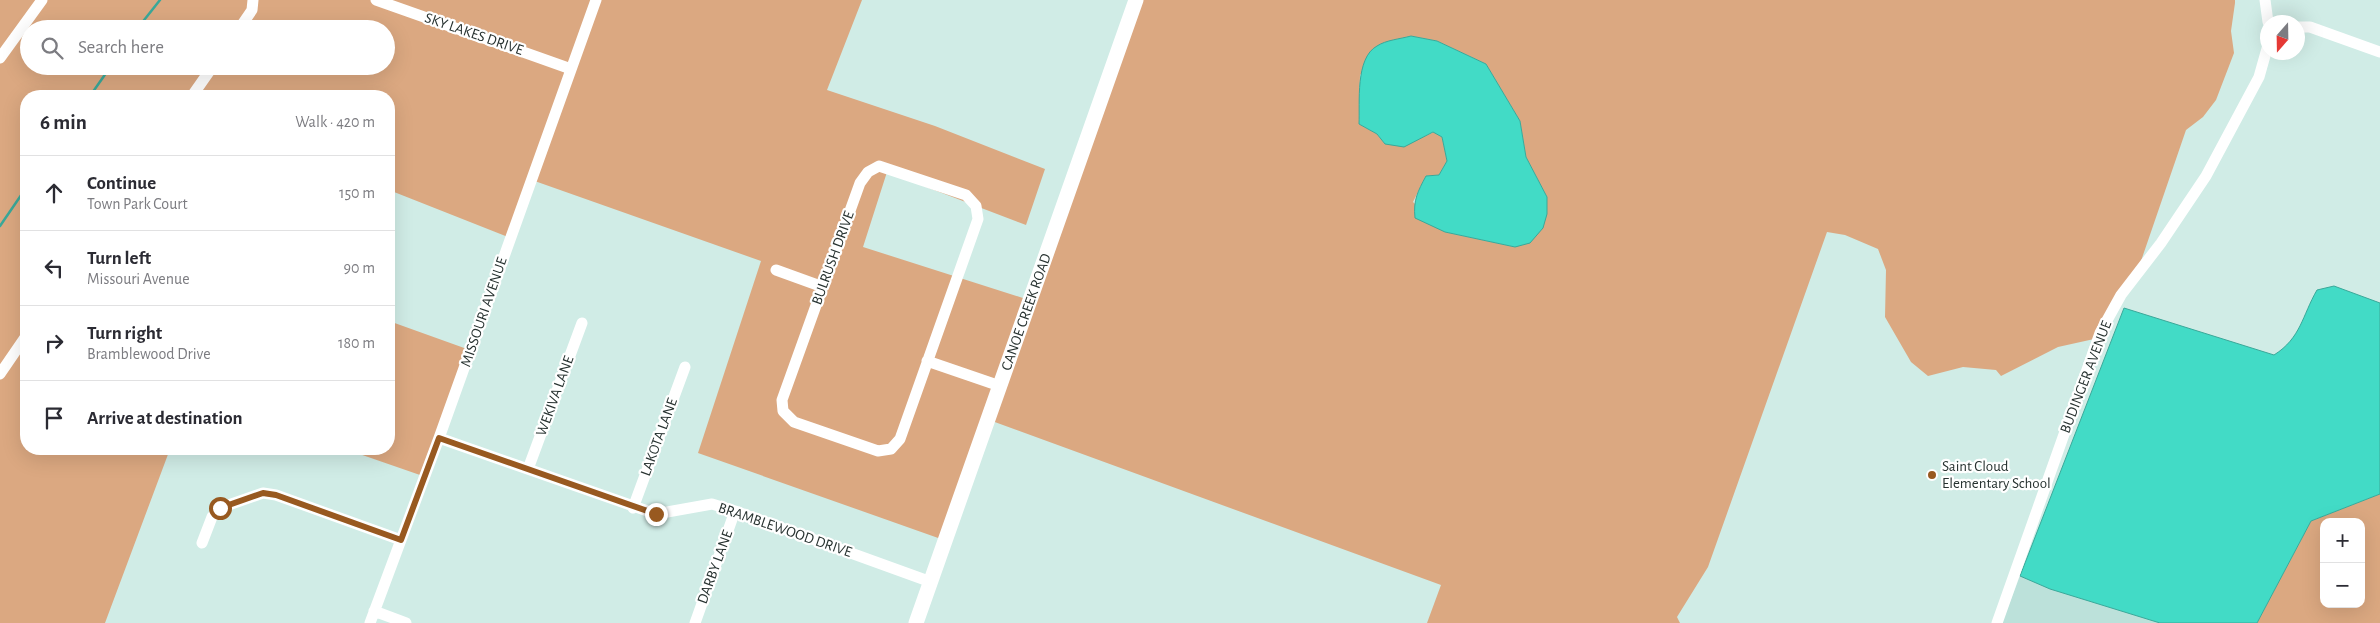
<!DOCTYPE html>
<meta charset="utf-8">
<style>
:root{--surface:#fff;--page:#f7f7f7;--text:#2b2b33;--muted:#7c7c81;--line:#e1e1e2}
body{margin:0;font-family:"Alegreya Sans",sans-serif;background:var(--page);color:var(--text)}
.controls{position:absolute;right:15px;bottom:15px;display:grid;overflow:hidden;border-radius:10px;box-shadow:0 5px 20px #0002}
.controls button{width:45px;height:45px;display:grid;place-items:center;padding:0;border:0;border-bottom:1px solid var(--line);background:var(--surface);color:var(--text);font:25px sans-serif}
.compass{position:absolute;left:2260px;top:15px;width:45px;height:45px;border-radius:50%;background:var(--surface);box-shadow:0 5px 20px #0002;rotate:200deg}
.stop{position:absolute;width:15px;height:15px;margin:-11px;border:4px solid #985920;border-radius:50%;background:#fff}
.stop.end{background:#985920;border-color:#fff;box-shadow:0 1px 5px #0008}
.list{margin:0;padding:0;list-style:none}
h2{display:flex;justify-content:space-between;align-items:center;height:65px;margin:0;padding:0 20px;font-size:21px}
h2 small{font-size:16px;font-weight:400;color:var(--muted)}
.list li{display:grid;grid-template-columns:32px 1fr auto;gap:15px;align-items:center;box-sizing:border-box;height:75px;padding:0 20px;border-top:1px solid var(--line)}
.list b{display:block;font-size:19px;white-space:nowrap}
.list p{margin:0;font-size:16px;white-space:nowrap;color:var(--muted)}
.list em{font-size:16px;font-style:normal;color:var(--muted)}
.icon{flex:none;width:28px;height:28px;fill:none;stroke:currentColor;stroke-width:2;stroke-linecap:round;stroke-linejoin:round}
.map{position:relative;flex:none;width:2380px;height:623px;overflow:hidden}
.search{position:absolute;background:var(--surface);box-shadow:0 5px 20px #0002;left:20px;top:20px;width:375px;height:55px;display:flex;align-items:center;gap:12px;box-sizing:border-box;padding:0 18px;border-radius:28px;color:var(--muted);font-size:19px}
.panel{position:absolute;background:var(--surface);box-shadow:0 5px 20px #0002;left:20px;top:90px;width:375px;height:365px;border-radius:20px}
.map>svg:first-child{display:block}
</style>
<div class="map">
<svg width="2380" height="623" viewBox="0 0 2380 623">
<rect width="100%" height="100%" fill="#d0ece6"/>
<path fill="#bce1da" d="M2020,576L2050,589L2160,623H2002Z"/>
<path fill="#dba881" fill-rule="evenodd" d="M0,0H862L827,90L935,126L1045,169L1026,225L887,172L863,247L1026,299L941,539L698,453L761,261L529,179L508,237L389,190V96H26V449H170L105,623H0ZM29,29H386V66H29Z
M1140,0H2235V3L2231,31L2234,53L2216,100L2203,117L2186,130L2141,261L2094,339L2058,347L2001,376L1996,370L1963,367L1928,376L1911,362L1885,317L1886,270L1878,249L1845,235L1827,232L1708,567L1677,617L1680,623H1427L1441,585L992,421ZM1411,36L1437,41L1486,64L1520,121L1526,157L1547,197L1515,247L1445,232L1413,202L1426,176L1439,175L1447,161L1442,137L1434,132L1421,138L1385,144L1377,134L1359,124L1360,75L1393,41Z
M389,321L467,349L420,475L345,449H389Z
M2380,494V623H2257L2311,521ZM2324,522H2361V604H2324Z"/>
<path fill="#42dbc6" stroke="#3aa899" d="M1411,36L1437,41L1486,64L1520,121L1526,157L1547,197V214L1543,228L1530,243L1515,247L1445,232L1415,218C1413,200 1418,191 1426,176L1439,175L1447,161L1442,137L1433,132L1404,147L1385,144L1377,134L1359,124C1360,103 1355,58 1377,46C1386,40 1400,39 1411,36Z
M2334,286L2380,303V494L2311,521L2257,623H2160L2050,589L2020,576L2124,308L2274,355C2301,338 2302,316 2317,290Z"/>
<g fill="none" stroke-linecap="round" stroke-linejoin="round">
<path stroke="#3aa899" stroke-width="2.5" d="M137,29L160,0
M90,96L111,66
M0,226L26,188"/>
<path stroke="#fff" stroke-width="11" d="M376,0L571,69
M2265,0L2268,22
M2298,27H2310L2380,52
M239,29L252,10L253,0
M0,58L42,0
M192,96L213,66
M879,166L966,195L976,206L978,219L900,439L891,449L878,451L794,422L783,411L782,400L860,183L868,172Z
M776,270L823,287
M927,361L1000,386
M0,374L26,336
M439,438L656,514L712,504L735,511L931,582
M528,469L582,323
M633,508L685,367
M202,543L212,517L220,508L263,493L276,495L401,540
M374,611L406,623
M370,623L439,438L596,0
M695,623L735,511
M1997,623L2100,333L2121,295L2161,243L2206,176L2259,77L2268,45"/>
<path stroke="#fff" stroke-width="15" id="s1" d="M916,623L1136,0"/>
</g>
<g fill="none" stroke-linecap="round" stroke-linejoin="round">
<path stroke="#985920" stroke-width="6" d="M220,508L263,493L276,495L401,540L439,438L656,514"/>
</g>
<circle fill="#985920" stroke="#fff" stroke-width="2" cx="1932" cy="475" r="5"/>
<g text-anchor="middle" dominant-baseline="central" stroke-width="4.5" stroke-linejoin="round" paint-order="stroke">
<g font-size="15" fill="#273230" stroke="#fff">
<text transform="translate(474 34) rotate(19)">SKY LAKES DRIVE</text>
<text transform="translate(833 258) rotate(-70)">BULRUSH DRIVE</text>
<text transform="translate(484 312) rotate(-71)">MISSOURI AVENUE</text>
<text stroke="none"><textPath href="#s1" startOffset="330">CANOE CREEK ROAD</textPath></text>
<text transform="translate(2086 377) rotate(-69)">BUDINGER AVENUE</text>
<text transform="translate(555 396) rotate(-70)">WEKIVA LANE</text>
<text transform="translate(659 437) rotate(-70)">LAKOTA LANE</text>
<text transform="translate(785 530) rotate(19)">BRAMBLEWOOD DRIVE</text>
<text transform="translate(715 567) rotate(-70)">DARBY LANE</text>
</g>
<g font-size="15" fill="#273230" stroke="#fff" text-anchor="start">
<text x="1942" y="466">Saint Cloud<tspan x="1942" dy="17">Elementary School</tspan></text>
</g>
</g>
</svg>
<div class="controls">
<button>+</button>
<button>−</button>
</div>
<svg class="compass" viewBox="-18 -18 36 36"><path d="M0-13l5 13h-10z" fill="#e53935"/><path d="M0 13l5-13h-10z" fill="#7c7c81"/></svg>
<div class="stop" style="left:220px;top:508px"></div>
<div class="stop end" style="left:656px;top:514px"></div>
<div class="search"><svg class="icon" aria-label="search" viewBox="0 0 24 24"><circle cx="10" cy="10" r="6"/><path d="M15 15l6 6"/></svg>Search here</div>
<section class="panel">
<h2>6 min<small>Walk · 420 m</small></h2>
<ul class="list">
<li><svg class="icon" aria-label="ahead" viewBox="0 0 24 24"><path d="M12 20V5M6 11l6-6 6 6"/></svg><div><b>Continue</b><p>Town Park Court</p></div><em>150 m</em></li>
<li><svg class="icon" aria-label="left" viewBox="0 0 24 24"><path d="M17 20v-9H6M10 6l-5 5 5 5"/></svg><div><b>Turn left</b><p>Missouri Avenue</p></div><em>90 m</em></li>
<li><svg class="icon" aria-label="right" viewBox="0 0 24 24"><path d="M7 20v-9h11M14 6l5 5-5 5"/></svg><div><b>Turn right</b><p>Bramblewood Drive</p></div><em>180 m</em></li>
<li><svg class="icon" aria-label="arrive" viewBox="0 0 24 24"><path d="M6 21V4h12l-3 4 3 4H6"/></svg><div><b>Arrive at destination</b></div></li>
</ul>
</section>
</div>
